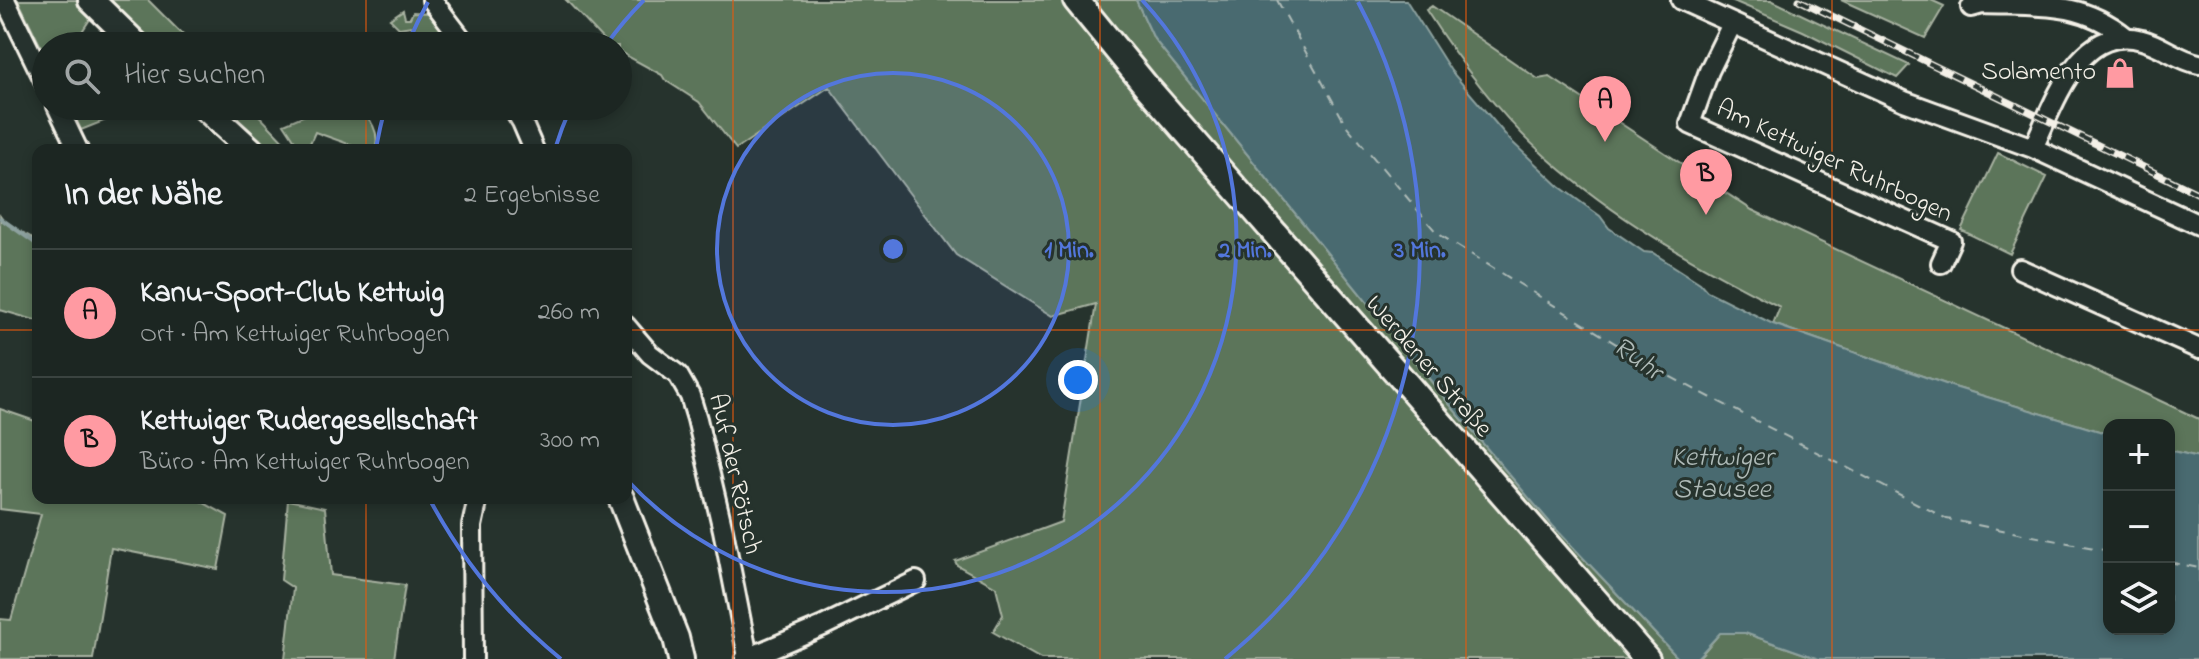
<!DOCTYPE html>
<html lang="de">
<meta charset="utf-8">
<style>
:root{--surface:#1c2622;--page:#252e2a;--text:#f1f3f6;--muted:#a0a5a5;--line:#3a4340;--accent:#ff9aa2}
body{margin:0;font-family:"Indie Flower",sans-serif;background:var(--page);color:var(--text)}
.controls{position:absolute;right:24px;bottom:24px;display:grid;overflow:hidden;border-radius:16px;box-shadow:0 4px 12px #0003}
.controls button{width:72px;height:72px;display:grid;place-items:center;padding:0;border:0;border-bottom:2px solid var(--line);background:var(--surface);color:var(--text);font:40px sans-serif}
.you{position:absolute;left:1078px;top:380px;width:28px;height:28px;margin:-20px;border:6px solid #fff;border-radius:50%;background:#1a73e8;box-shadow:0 0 0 12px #1a73e833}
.badge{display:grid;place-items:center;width:52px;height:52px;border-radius:50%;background:var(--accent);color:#111;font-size:26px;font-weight:700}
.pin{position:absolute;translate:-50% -66px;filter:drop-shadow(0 2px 4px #0008)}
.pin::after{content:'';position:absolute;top:42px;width:28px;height:24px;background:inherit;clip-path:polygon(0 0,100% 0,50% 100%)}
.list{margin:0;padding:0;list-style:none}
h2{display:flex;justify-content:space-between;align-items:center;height:104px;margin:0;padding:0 32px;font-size:34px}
h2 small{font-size:26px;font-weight:400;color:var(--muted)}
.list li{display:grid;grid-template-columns:52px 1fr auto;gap:24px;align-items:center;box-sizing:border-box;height:128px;padding:0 32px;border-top:2px solid var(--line)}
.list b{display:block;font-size:30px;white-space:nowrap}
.list p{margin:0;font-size:26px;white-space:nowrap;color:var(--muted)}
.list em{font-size:26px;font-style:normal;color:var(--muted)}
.icon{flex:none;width:44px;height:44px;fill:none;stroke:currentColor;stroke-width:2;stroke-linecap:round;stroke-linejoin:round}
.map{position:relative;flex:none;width:2199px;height:659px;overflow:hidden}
.search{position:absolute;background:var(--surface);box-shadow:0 4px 12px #0003;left:32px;top:32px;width:600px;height:88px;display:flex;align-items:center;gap:20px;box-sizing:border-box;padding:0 28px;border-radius:44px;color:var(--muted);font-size:30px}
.panel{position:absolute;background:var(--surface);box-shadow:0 4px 12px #0003;left:32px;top:144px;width:600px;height:360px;border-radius:16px}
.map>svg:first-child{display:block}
</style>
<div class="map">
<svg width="2199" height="659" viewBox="0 0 2199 659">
<rect width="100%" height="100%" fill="#26332d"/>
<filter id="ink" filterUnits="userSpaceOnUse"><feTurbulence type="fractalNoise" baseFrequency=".0125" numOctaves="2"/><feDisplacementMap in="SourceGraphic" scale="16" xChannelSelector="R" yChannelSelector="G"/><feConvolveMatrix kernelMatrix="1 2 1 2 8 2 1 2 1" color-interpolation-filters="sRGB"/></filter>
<g filter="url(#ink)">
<path fill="#5b745a" stroke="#a8b2a1" stroke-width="2" d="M18,0H77L92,16L81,33L87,46H46V57Z
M102,0H148L194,46H151Z
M566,0H1069L1642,659H1041L993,632L1003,615L996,587L957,565L955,561L1061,522L1096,304L1053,316L956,255L829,87L736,149L699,102L665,80L662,75L618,51V46H609Z
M1084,0H1136L1154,39L1456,412L1553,526L1679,659H1656Z
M1731,0H1771L1909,65L1897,78L1803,31Z
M1841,0H1931L1944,6L1925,38Z
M1432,6L1538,79L1550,77L1752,210L2199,419V457L2169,450V425H2109V434L1954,387L1773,324L1780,307C1697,265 1615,219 1545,156C1498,114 1460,63 1426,10Z
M403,10L405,18H410L413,12L429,13L454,46H428L411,26L399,28L390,19Z
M70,106H141L81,130Z
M215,106H250L292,150H264Z
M326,106H358C370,119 381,132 375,150H365L315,132L307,150H301L284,124Z
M1998,153L2047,177L2010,254L1961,230Z
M0,215L7,224L38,241V321L0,310Z
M0,409L38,422V498H195L228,516L218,569L111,548L93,659H0V619L11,620L41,514L0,509Z
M288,500L325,508L331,575L405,585L394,659H285L293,588L281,580Z
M1720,633H1745L1819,659H1684L1700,656Z"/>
<path fill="#486b6f" stroke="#8da19f" stroke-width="2" d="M1136,0H1406L1451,71L1510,140L1560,187L1600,216L1609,228L1644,252L1653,253L1700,283L1707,291L1773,324L1954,387L2109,434V629H2169V450L2199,457V659H1819L1745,633H1720L1697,658L1679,659L1553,526L1456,412L1154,39Z"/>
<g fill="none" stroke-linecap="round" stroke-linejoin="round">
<path stroke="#8da19f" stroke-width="4" d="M0,218L38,245"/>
<path stroke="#afbbb8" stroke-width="2" stroke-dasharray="10 8" stroke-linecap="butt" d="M1277,0L1346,125L1437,233L1663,373L1947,519L2109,551
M2169,562L2199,568"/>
<defs>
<path id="minor" d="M5,0L46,84
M432,0L467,46
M1681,0L1904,101L2033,148L2199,225
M1971,7L1982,4C2038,6 2080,0 2126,37
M1732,24L1709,71L1690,124L1951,241L1941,263
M57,106L78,150
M512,106L522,122L534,150
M2033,148C2054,105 2079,22 2142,40C2162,45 2178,60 2199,64
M2020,269L2199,349
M626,326L650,354L678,375L690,396L697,419L723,530L748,657
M473,659L472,526L478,498
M745,659L823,626L916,581"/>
<path id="major" d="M91,0L138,46
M1076,0L1147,87L1647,659
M203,106L251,150
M621,498L676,638L681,659"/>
</defs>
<use href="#minor" stroke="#f4f1e8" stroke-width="24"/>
<use href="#major" stroke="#f4f1e8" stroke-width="30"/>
<use href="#minor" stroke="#26332d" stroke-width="18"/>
<use href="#major" stroke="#26332d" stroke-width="24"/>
<defs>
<path id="rail" d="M1799,0L2199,194"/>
</defs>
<use href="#rail" stroke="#f4f1e8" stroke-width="7"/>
<use href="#rail" stroke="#26332d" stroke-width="4" stroke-dasharray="12" stroke-linecap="butt"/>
</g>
</g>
<path fill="none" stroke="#e8590c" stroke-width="2" stroke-opacity="0.55" d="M366,0V46M733,0V659M1100,0V659M1466,0V659M1832,0V659M366,106V150M0,330H38M626,330H2199M366,498V659"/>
<circle cx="893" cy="249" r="176" fill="#5377dc" fill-opacity=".12"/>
<g fill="none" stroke="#5377dc" stroke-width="4">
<circle cx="893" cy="249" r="176"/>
<path d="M555 149A352 352 0 0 1 570 109M606 45A352 352 0 0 1 644 0M1142 0A352 352 0 1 1 627 480"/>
<path d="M561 659A527 527 0 0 1 430 500M376 148A527 527 0 0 1 385 108M408 43A527 527 0 0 1 428 2M1358 2A527 527 0 0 1 1225 659"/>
</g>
<defs>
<symbol id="shop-bare" viewBox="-9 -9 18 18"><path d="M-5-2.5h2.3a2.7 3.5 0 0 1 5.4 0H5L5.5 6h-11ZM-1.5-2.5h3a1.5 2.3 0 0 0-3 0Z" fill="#ff9aa2" stroke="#26332d" stroke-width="2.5" paint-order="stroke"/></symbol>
</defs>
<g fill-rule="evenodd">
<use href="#shop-bare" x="2098" y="51" width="44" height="44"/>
</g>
<g text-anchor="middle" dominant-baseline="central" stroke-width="6" stroke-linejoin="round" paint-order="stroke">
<g font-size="26" fill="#f4f1e8" stroke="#26332d" text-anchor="end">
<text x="2096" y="73">Solamento</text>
</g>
<g font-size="26" fill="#f4f1e8" stroke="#26332d">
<text transform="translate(1834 162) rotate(25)">Am Kettwiger Ruhrbogen</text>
<text transform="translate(1428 367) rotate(49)">Werdener Straße</text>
<text transform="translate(734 474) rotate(77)">Auf der Rötsch</text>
</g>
<g font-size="28" font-style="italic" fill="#afbbb8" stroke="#26332d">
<text transform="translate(1637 360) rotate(36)">Ruhr</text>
<text x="1722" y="458">Kettwiger<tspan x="1722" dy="32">Stausee</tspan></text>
</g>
</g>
<circle cx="893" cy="249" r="12" fill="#5377dc" stroke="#26332d" stroke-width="4"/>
<g font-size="24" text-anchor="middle" font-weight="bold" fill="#5377dc" stroke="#26332d" stroke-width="6" stroke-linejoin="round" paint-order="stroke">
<text x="1069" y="257">1 Min.</text>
<text x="1245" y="257">2 Min.</text>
<text x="1420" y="257">3 Min.</text>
</g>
</svg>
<div class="controls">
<button>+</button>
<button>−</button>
<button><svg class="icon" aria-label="layers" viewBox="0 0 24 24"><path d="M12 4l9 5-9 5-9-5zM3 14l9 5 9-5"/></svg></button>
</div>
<div class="you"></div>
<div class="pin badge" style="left:1605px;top:142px">A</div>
<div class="pin badge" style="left:1706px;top:215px">B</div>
<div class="search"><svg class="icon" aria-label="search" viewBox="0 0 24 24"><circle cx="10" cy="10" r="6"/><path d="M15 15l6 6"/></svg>Hier suchen</div>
<section class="panel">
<h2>In der Nähe<small>2 Ergebnisse</small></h2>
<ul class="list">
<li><span class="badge">A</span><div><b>Kanu-Sport-Club Kettwig</b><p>Ort · Am Kettwiger Ruhrbogen</p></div><em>260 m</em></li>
<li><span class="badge">B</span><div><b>Kettwiger Rudergesellschaft</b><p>Büro · Am Kettwiger Ruhrbogen</p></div><em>300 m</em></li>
</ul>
</section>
</div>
